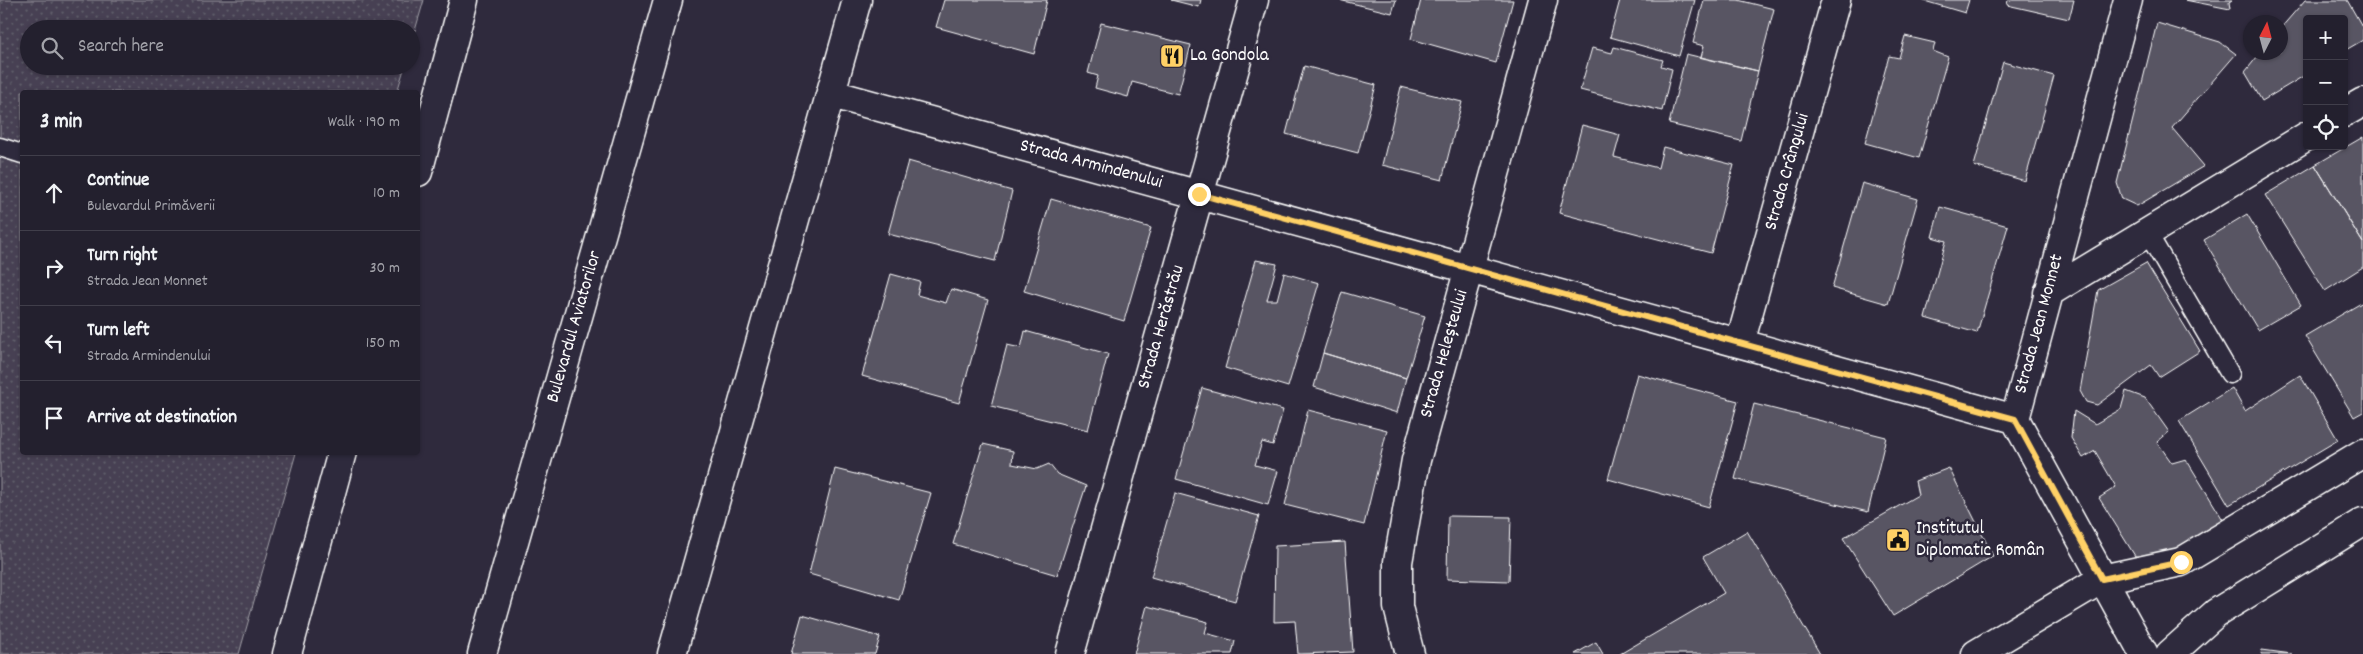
<!DOCTYPE html>
<meta charset="utf-8">
<style>
:root{--surface:#23202e;--page:#2f2d3a;--text:#f1f3f6;--muted:#a3a3aa;--line:#403e4a}
body{margin:0;font-family:Dekko,sans-serif;background:var(--page);color:var(--text)}
.controls{position:absolute;right:15px;top:15px;display:grid;overflow:hidden;border-radius:5px;box-shadow:0 1px 4px #0004}
.controls button{width:45px;height:45px;display:grid;place-items:center;padding:0;border:0;border-bottom:1px solid var(--line);background:var(--surface);color:var(--text);font:25px sans-serif}
.compass{position:absolute;left:2243px;top:15px;width:45px;height:45px;border-radius:50%;background:var(--surface);box-shadow:0 1px 4px #0004;rotate:6deg}
.stop{position:absolute;width:15px;height:15px;margin:-11px;border:4px solid #ffd166;border-radius:50%;background:#fff}
.stop.end{background:#ffd166;border-color:#fff;box-shadow:0 1px 5px #0008}
.list{margin:0;padding:0;list-style:none}
h2{display:flex;justify-content:space-between;align-items:center;height:65px;margin:0;padding:0 20px;font-size:21px}
h2 small{font-size:16px;font-weight:400;color:var(--muted)}
.list li{display:grid;grid-template-columns:32px 1fr auto;gap:15px;align-items:center;box-sizing:border-box;height:75px;padding:0 20px;border-top:1px solid var(--line)}
.list b{display:block;font-size:19px;white-space:nowrap}
.list p{margin:0;font-size:16px;white-space:nowrap;color:var(--muted)}
.list em{font-size:16px;font-style:normal;color:var(--muted)}
.icon{flex:none;width:28px;height:28px;fill:none;stroke:currentColor;stroke-width:2;stroke-linecap:round;stroke-linejoin:round}
.map{position:relative;flex:none;width:2363px;height:654px;overflow:hidden}
.search{position:absolute;background:var(--surface);box-shadow:0 1px 4px #0004;left:20px;top:20px;width:400px;height:55px;display:flex;align-items:center;gap:12px;box-sizing:border-box;padding:0 18px;border-radius:28px;color:var(--muted);font-size:19px}
.panel{position:absolute;background:var(--surface);box-shadow:0 1px 4px #0004;left:20px;top:90px;width:400px;height:365px;border-radius:5px}
.map>svg:first-child{display:block}
</style>
<div class="map">
<svg width="2363" height="654" viewBox="0 0 2363 654">
<defs>
<pattern id="green-dots" width="8" height="8" patternUnits="userSpaceOnUse" patternTransform="scale(1.25)"><rect width="8" height="8" fill="#464152"/><path d="M2 2h.1M6 6h.1" fill="none" stroke="#625e6c" stroke-width="1.8" stroke-linecap="round"/></pattern>
</defs>
<rect width="100%" height="100%" fill="#2f2a3d"/>
<filter id="ink" filterUnits="userSpaceOnUse"><feTurbulence type="fractalNoise" baseFrequency=".02" numOctaves="2"/><feDisplacementMap in="SourceGraphic" scale="10" xChannelSelector="R" yChannelSelector="G"/><feConvolveMatrix kernelMatrix="1 2 1 2 8 2 1 2 1" color-interpolation-filters="sRGB"/></filter>
<g filter="url(#ink)">
<path fill="url(#green-dots)" stroke="#a2a0a8" d="M0,0H424L411,44V29H29V66H405L397,92H22V452L296,453L239,654H0Z"/>
<path fill="#595564" stroke="#fff" d="M944,0H1047L1034,54L936,27Z
M1171,0H1201L1199,7Z
M1339,0H1396L1392,13Z
M1421,0H1513L1496,63L1411,39Z
M1620,0H1695L1679,56L1610,37Z
M1704,0H1738L1774,9L1758,71L1701,57L1704,46L1693,43Z
M1921,0H1969L1965,13Z
M2008,0H2074L2069,19L2007,5Z
M2185,0H2232L2229,2L2230,9Z
M2305,0H2347L2363,28V40L2344,51V19H2307V74L2262,101L2245,72L2261,52H2280V29Z
M1101,23L1191,45L1178,94L1132,82L1128,97L1095,88L1098,76L1088,73Z
M2157,23L2220,42L2236,54L2172,128L2204,166L2137,206L2122,199L2117,183Z
M1905,36L1935,43L1933,51L1948,57L1919,158L1865,143L1889,56L1899,58Z
M1614,47L1663,60L1661,66L1672,69L1662,111L1580,90L1592,48L1612,53Z
M1686,54L1758,71L1741,141L1669,124Z
M2003,62L2054,76L2025,181L1974,166Z
M1304,66L1376,85L1358,153L1286,134Z
M1401,87L1462,102L1442,180L1382,165Z
M1582,125L1620,135L1614,157L1658,168L1663,147L1734,165L1711,253L1559,213Z
M2363,137V243L2315,165Z
M908,161L1012,191L995,261L888,234Z
M2315,165L2363,243V267L2325,291L2265,195Z
M1862,183L1918,199L1888,304L1832,288Z
M1051,199L1151,228L1124,321L1024,291Z
M1940,207L2008,226L1977,333L1925,318L1946,241L1932,237Z
M2247,214L2301,305L2258,330L2204,240Z
M1256,260L1277,264L1267,300H1277L1284,273L1319,283L1288,387L1225,368Z
M2146,263L2200,351L2159,377L2151,365L2097,405L2086,402L2080,391L2098,290Z
M891,274L920,282L917,295L946,303L951,289L988,300L959,403L862,376Z
M1342,292L1425,316L1406,378L1323,353Z
M2363,302V412L2354,417L2305,336Z
M1025,331L1108,354L1088,430L991,406L1007,345L1021,348Z
M1323,353L1406,378L1397,413L1314,387Z
M1637,374L1738,401L1709,507L1608,479Z
M2300,375L2338,440L2229,505L2179,421L2232,388L2245,411Z
M1202,388L1283,410L1273,445L1262,442L1255,465L1278,471L1268,505L1176,479Z
M2126,391L2145,398L2169,432L2157,442L2172,463L2186,459L2225,523L2164,559L2135,556L2099,498L2116,487L2095,451L2083,458L2071,438L2074,411L2095,424L2121,409Z
M1754,404L1886,437L1868,512L1735,479Z
M1308,410L1387,430L1364,525L1285,505Z
M983,444L1013,451L1012,464L1037,469L1049,464L1057,474L1086,486L1057,575L953,544Z
M1949,468L1993,556L1893,616L1843,538L1918,495L1915,481Z
M835,469L931,493L899,600L809,574Z
M1175,493L1259,516L1235,601L1151,577Z
M1448,516L1511,517L1509,581L1447,579Z
M1747,531L1820,654H1620L1724,593L1703,557Z
M1345,542L1353,652L1298,654L1295,621L1274,622L1275,546Z
M1147,606L1208,622L1205,633L1235,641L1232,654H1134Z
M802,615L880,637L875,654H791Z
M1596,642L1603,654H1575Z
M2262,650L2292,654H2261Z"/>
<g fill="none" stroke-linecap="round" stroke-linejoin="round">
<defs>
<path id="lane" d="M0,147L22,154
M2147,232L2230,374"/>
<path id="street" d="M2128,0L2015,419L2144,654
M832,94L2015,419
M2344,113L2363,102
M418,172L464,0
M2048,293L2307,136
M1740,343L1836,0
M287,654L342,452
M672,654L857,0
M1070,654L1254,0
M1410,654L1398,607V562L1416,460L1543,0"/>
<path id="secondary" d="M482,654L668,0
M1976,654L2102,579L2181,562L2363,453
M2170,654L2216,613L2363,522"/>
</defs>
<use href="#lane" stroke="#fff" stroke-width="21"/>
<use href="#street" stroke="#fff" stroke-width="31"/>
<use href="#secondary" stroke="#fff" stroke-width="31"/>
<use href="#lane" stroke="#2f2a3d" stroke-width="18"/>
<use href="#street" stroke="#2f2a3d" stroke-width="28"/>
<use href="#secondary" stroke="#2f2a3d" stroke-width="28"/>
</g>
</g>
<g fill="none" stroke-linecap="round" stroke-linejoin="round" filter="url(#ink)">
<path stroke="#ffd166" stroke-width="6" d="M1199,194L2015,419L2102,579L2181,562"/>
</g>
<defs>
<symbol id="restaurant-square" viewBox="-11 -11 22 22"><rect x="-9" y="-9" width="18" height="18" rx="4" fill="#ffd166" stroke="#2f2a3d"/><path d="M-5-6h1v4h1v-4h1v4h1v-4h1v5L-1.5 .5V6h-2V.5L-5-1ZM5-6V6H3V1.5H1.5Q1.5-4 5-6Z" fill="#111"/></symbol>
<symbol id="civic-square" viewBox="-11 -11 22 22"><rect x="-9" y="-9" width="18" height="18" rx="4" fill="#ffd166" stroke="#2f2a3d"/><path d="M-.6-6.5H3V-4.5H.6V-3L4-1V1h2V6H-6V1h2V-1L-.6-3ZM-1.2 2.5V6h2.4V2.5Z" fill="#111"/></symbol>
</defs>
<g fill-rule="evenodd">
<use href="#restaurant-square" x="1158" y="42" width="28" height="28"/>
<use href="#civic-square" x="1884" y="526" width="28" height="28"/>
</g>
<g text-anchor="middle" dominant-baseline="central" stroke-width="5" stroke-linejoin="round" paint-order="stroke">
<g font-size="19" fill="#fff" stroke="#2f2a3d" text-anchor="start">
<text x="1190" y="56">La Gondola</text>
<text x="1916" y="529">Institutul<tspan x="1916" dy="22">Diplomatic Român</tspan></text>
</g>
<g font-size="19" fill="#fff" stroke="#2f2a3d">
<text transform="translate(1091 165) rotate(15)">Strada Armindenului</text>
<text transform="translate(1788 172) rotate(-74)">Strada Crângului</text>
<text transform="translate(2040 324) rotate(-75)">Strada Jean Monnet</text>
<text transform="translate(575 327) rotate(-74)">Bulevardul Aviatorilor</text>
<text transform="translate(1162 327) rotate(-74)">Strada Herăstrău</text>
<text transform="translate(1445 354) rotate(-74)">Strada Heleșteului</text>
</g>
</g>
</svg>
<div class="controls">
<button>+</button>
<button>−</button>
<button><svg class="icon" aria-label="locate" viewBox="0 0 24 24"><circle cx="12" cy="12" r="6"/><path d="M12 2v4M12 18v4M2 12h4M18 12h4"/></svg></button>
</div>
<svg class="compass" viewBox="-18 -18 36 36"><path d="M0-13l5 13h-10z" fill="#e53935"/><path d="M0 13l5-13h-10z" fill="#a3a3aa"/></svg>
<div class="stop" style="left:2181px;top:562px"></div>
<div class="stop end" style="left:1199px;top:194px"></div>
<div class="search"><svg class="icon" aria-label="search" viewBox="0 0 24 24"><circle cx="10" cy="10" r="6"/><path d="M15 15l6 6"/></svg>Search here</div>
<section class="panel">
<h2>3 min<small>Walk · 190 m</small></h2>
<ul class="list">
<li><svg class="icon" aria-label="ahead" viewBox="0 0 24 24"><path d="M12 20V5M6 11l6-6 6 6"/></svg><div><b>Continue</b><p>Bulevardul Primăverii</p></div><em>10 m</em></li>
<li><svg class="icon" aria-label="right" viewBox="0 0 24 24"><path d="M7 20v-9h11M14 6l5 5-5 5"/></svg><div><b>Turn right</b><p>Strada Jean Monnet</p></div><em>30 m</em></li>
<li><svg class="icon" aria-label="left" viewBox="0 0 24 24"><path d="M17 20v-9H6M10 6l-5 5 5 5"/></svg><div><b>Turn left</b><p>Strada Armindenului</p></div><em>150 m</em></li>
<li><svg class="icon" aria-label="arrive" viewBox="0 0 24 24"><path d="M6 21V4h12l-3 4 3 4H6"/></svg><div><b>Arrive at destination</b></div></li>
</ul>
</section>
</div>
